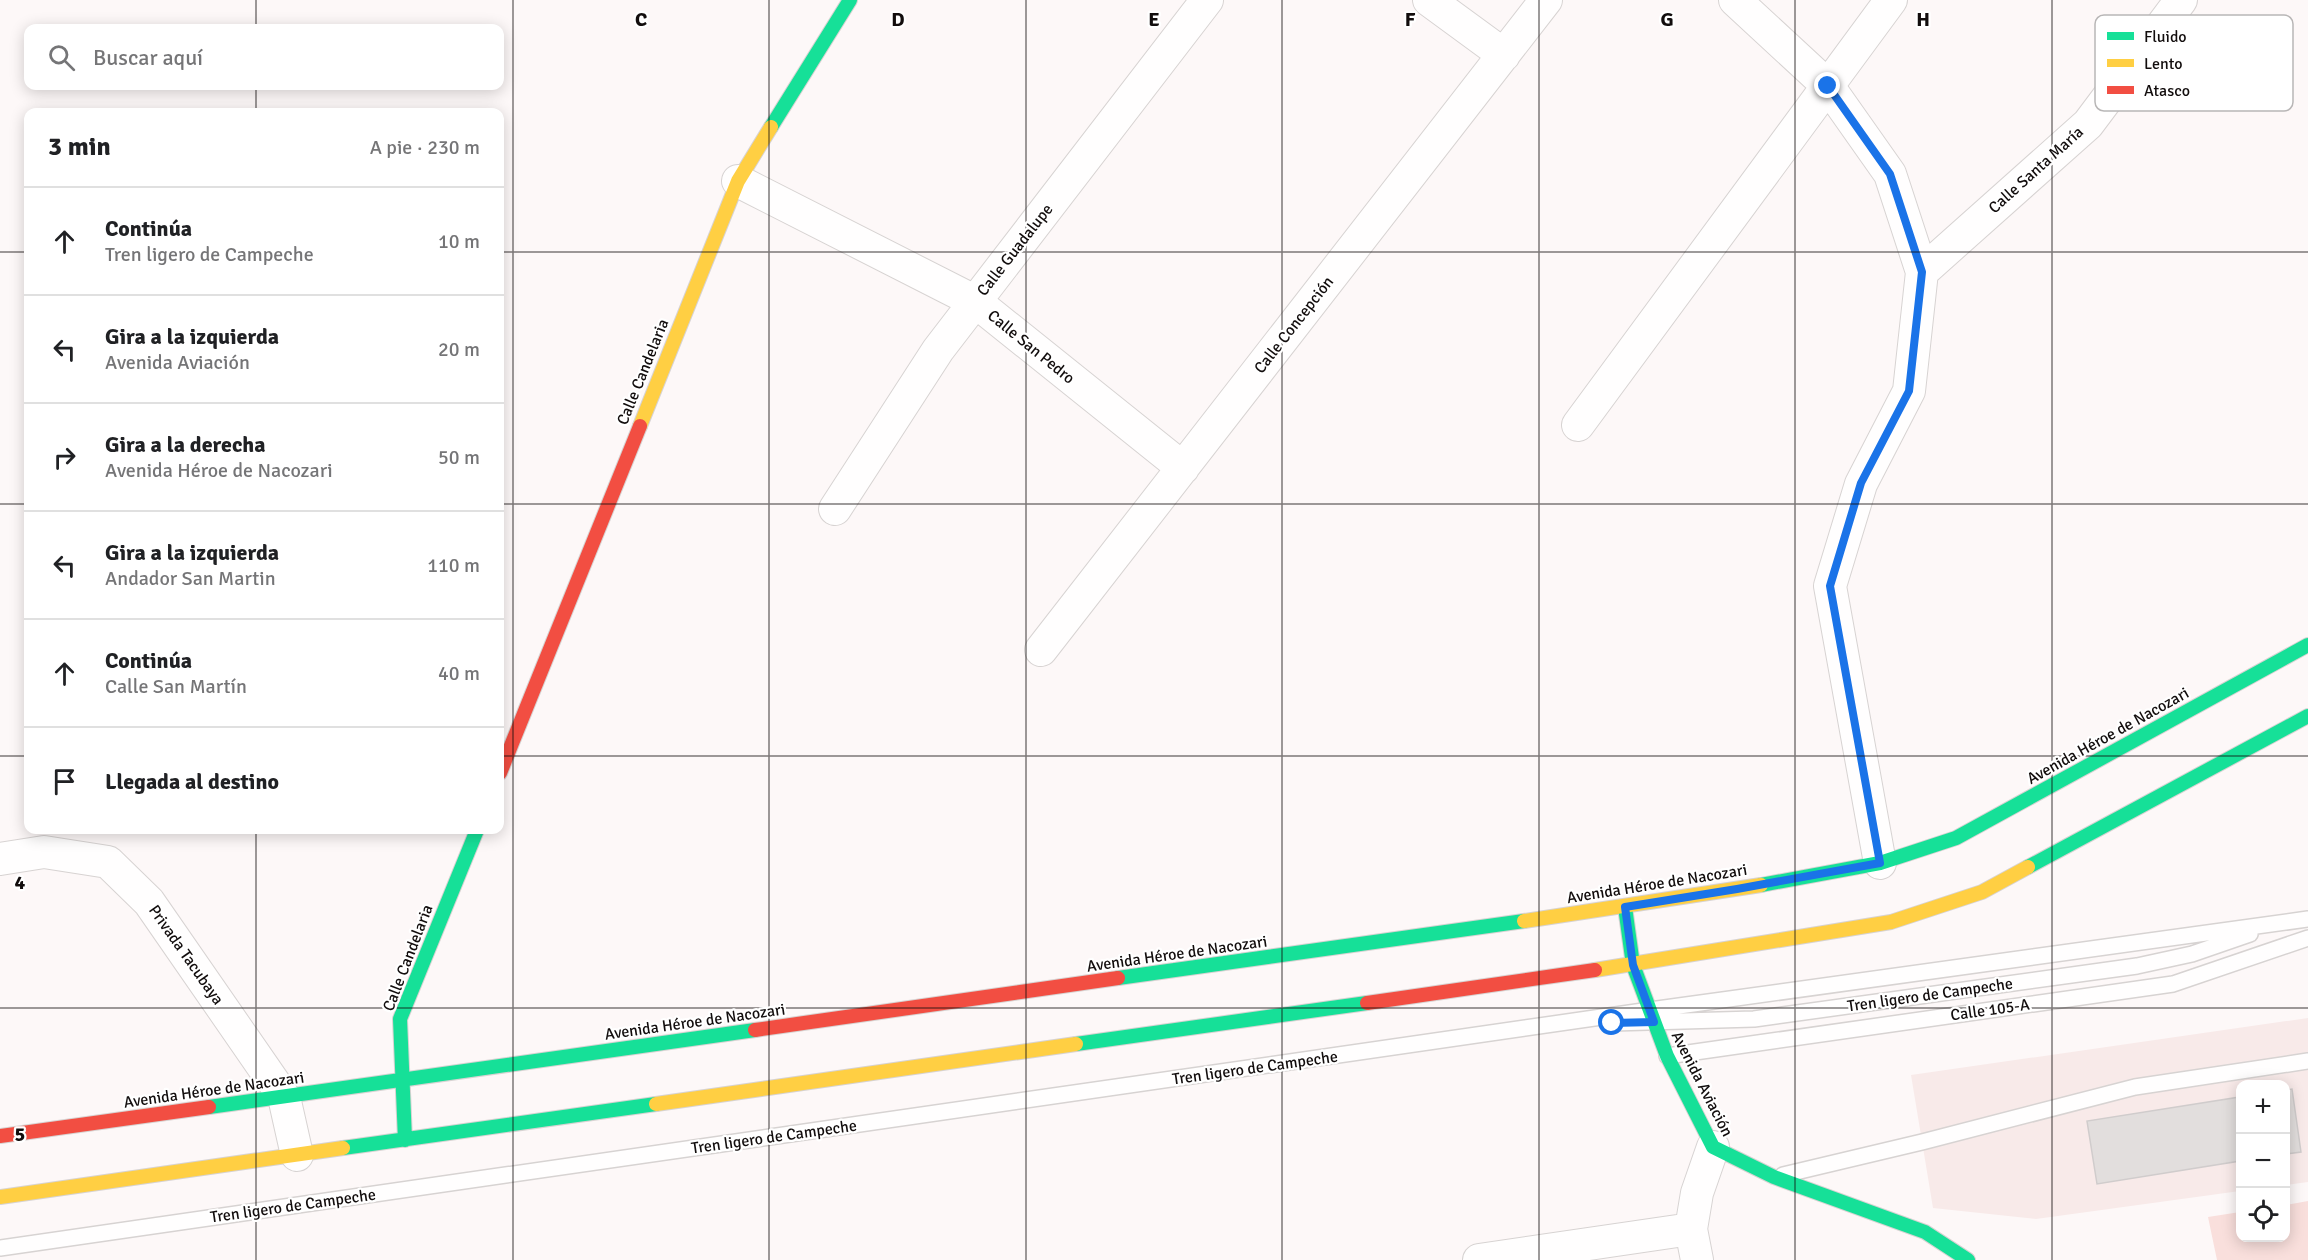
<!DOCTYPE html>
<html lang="es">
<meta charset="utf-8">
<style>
:root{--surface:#fff;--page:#f6f6f6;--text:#202124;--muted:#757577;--line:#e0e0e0}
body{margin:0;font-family:Signika,sans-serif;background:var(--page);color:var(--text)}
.controls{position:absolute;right:18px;bottom:18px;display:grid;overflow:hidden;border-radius:12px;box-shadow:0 3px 15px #0003}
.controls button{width:54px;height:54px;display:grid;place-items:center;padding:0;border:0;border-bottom:2px solid var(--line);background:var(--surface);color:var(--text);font:30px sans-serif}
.stop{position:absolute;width:18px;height:18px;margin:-14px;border:4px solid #1a73e8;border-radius:50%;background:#fff}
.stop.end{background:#1a73e8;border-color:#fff;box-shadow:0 2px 6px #0008}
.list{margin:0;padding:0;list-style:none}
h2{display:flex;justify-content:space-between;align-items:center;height:78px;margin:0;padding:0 24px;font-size:26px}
h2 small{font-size:20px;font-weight:400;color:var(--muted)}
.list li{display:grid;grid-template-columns:39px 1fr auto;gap:18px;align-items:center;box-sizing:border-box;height:108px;padding:0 24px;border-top:2px solid var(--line)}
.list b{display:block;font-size:22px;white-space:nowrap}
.list p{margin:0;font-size:20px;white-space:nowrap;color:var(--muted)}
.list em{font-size:20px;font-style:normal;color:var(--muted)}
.icon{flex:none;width:33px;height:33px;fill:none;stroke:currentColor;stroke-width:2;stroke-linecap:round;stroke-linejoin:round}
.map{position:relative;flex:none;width:2308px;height:1260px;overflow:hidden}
.search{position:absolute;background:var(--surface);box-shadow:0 3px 15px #0003;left:24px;top:24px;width:480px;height:66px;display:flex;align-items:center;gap:15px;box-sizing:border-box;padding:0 21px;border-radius:12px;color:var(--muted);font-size:22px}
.panel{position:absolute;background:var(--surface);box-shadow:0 3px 15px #0003;left:24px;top:108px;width:480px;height:726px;border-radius:12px}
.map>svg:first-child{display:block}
</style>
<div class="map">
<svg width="2308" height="1260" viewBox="0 0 2308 1260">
<rect width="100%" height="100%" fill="#fdf8f8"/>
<path fill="#f8eae9" d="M2308,1018V1182L2286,1185V1084H2240V1191L2036,1219L1933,1208L1911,1075Z"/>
<path fill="#f9dfdc" d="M2308,1201V1260H2217L2208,1217L2240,1212V1238H2286V1205Z"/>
<path fill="#e2dedd" stroke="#d0cccc" stroke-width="1.5" d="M2292,1089L2301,1152L2286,1154V1090Z
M2240,1097V1161L2097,1184L2087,1121Z"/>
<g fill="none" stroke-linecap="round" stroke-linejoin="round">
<defs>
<path id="lane" d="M1613,1023L1754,1019L2137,966L2192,954L2250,934
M1667,1056L2173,984L2308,938
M1783,1175L1922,1142L2135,1087L2308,1061
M0,1248L1650,1010L2308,919"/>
<path id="street" d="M1429,0L1504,55
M1735,0L1828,86L1890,174L1922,272L1909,391L1861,484L1830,586L1880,863
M738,181L976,302L1183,468
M1922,272L2088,124L2181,0
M1578,425L1891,0
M835,509L938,350L1207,0
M1041,650L1546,0
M0,859L44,852L108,862L149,902L284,1097L297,1155
M1479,1260L1691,1229
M1697,1260L1691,1229L1697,1193L1713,1147"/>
<path id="fast" d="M771,127L850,0
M2028,867L2308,716
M1761,885L1880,863L1956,838L2308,645
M1625,907L1633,965L1667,1056L1713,1147L1774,1177L1925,1232L1968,1260
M1118,978L1524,921
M1076,1044L1367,1003
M209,1107L755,1030
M405,1140L400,1019L477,830
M343,1148L656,1104"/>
<path id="slow" d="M640,426L738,181L771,127
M1524,921L1761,885
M1595,970L1891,922L1982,892L2028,867
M656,1104L1076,1044
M0,1197L343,1148"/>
<path id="jam" d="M500,773L640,426
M1367,1003L1595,970
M755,1030L1118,978
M0,1136L209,1107"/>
</defs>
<use href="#lane" stroke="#d7d3d2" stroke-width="18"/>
<use href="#street" stroke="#d7d3d2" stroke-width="34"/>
<use href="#fast" stroke="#d7d3d2" stroke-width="16"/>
<use href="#slow" stroke="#d7d3d2" stroke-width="16"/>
<use href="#jam" stroke="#d7d3d2" stroke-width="16"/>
<use href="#lane" stroke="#fffefe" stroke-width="15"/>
<use href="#street" stroke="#fffefe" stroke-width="32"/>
<use href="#fast" stroke="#16e098" stroke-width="14"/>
<use href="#slow" stroke="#ffcf43" stroke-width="14"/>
<use href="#jam" stroke="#f24e42" stroke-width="14"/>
</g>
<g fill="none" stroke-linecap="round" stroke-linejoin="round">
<path stroke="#1a73e8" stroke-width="8" d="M1612,1023L1654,1022L1633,965L1625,907L1737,889L1880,863L1830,586L1861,483L1909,391L1922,272L1890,174L1828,86"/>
</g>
<path fill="none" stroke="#120d0d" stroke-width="1.5" stroke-opacity="0.55" d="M256,0V28M513,0V1260M769,0V1260M1026,0V1260M1282,0V1260M1539,0V1260M1795,0V1260M2052,0V1260M256,86V112M0,252H28M500,252H2308M0,504H28M500,504H2308M0,756H28M500,756H2308M256,830V1260M0,1008H2308"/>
<g text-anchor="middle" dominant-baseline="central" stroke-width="4.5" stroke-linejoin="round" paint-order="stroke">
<g font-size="16" fill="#120d0d" stroke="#fff">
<text transform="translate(2036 170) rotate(-42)">Calle Santa María</text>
<text transform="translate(1015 250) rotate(-52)">Calle Guadalupe</text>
<text transform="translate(1294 325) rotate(-52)">Calle Concepción</text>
<text transform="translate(1031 347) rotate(39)">Calle San Pedro</text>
<text transform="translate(643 372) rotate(-68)">Calle Candelaria</text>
<text transform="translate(2108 736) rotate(-29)">Avenida Héroe de Nacozari</text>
<text transform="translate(1657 884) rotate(-9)">Avenida Héroe de Nacozari</text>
<text transform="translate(1177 954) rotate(-8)">Avenida Héroe de Nacozari</text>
<text transform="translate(186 955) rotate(55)">Privada Tacubaya</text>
<text transform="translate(408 958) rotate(-69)">Calle Candelaria</text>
<text transform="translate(1930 995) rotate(-8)">Tren ligero de Campeche</text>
<text transform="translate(1990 1010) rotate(-8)">Calle 105-A</text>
<text transform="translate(695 1022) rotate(-8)">Avenida Héroe de Nacozari</text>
<text transform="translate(1255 1068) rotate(-8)">Tren ligero de Campeche</text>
<text transform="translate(1702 1084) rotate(63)">Avenida Aviación</text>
<text transform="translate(214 1090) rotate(-8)">Avenida Héroe de Nacozari</text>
<text transform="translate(774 1137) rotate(-8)">Tren ligero de Campeche</text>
<text transform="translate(293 1206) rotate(-8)">Tren ligero de Campeche</text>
</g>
</g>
<rect x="2095" y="15" width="198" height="96" rx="9" fill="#fff" stroke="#b8b6b6" stroke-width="1.5"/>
<rect x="2107" y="32" width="27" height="8" fill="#16e098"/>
<rect x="2107" y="59" width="27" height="8" fill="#ffcf43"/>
<rect x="2107" y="86" width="27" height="8" fill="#f24e42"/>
<g font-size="16" fill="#120d0d">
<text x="2144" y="42">Fluido</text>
<text x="2144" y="69">Lento</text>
<text x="2144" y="96">Atasco</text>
</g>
<g font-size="20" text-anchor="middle" font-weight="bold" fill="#120d0d" stroke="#fff" stroke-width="4.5" stroke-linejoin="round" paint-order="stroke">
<text x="641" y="26">C</text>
<text x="898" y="26">D</text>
<text x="1154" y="26">E</text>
<text x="1410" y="26">F</text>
<text x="1667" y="26">G</text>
<text x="1923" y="26">H</text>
<text x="20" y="889">4</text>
<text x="20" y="1141">5</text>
</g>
</svg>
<div class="controls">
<button>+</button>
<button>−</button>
<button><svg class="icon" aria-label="locate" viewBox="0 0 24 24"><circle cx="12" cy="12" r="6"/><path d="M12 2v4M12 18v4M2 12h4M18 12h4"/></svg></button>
</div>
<div class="stop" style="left:1612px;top:1023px"></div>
<div class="stop end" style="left:1828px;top:86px"></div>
<div class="search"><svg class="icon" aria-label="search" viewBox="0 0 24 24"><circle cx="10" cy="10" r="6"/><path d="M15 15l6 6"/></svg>Buscar aquí</div>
<section class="panel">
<h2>3 min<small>A pie · 230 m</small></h2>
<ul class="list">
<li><svg class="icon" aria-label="ahead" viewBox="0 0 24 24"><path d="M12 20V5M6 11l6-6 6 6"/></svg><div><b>Continúa</b><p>Tren ligero de Campeche</p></div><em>10 m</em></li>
<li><svg class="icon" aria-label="left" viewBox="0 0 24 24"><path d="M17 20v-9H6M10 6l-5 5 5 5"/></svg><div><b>Gira a la izquierda</b><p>Avenida Aviación</p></div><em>20 m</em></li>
<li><svg class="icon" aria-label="right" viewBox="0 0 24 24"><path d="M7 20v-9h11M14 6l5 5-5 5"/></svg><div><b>Gira a la derecha</b><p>Avenida Héroe de Nacozari</p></div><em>50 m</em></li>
<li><svg class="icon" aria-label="left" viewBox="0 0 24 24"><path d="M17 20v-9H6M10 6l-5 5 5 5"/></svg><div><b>Gira a la izquierda</b><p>Andador San Martin</p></div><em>110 m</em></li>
<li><svg class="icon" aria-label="ahead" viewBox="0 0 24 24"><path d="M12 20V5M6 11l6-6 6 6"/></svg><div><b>Continúa</b><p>Calle San Martín</p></div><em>40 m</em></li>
<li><svg class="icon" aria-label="arrive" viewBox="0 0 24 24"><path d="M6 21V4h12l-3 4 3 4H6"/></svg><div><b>Llegada al destino</b></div></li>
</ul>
</section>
</div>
